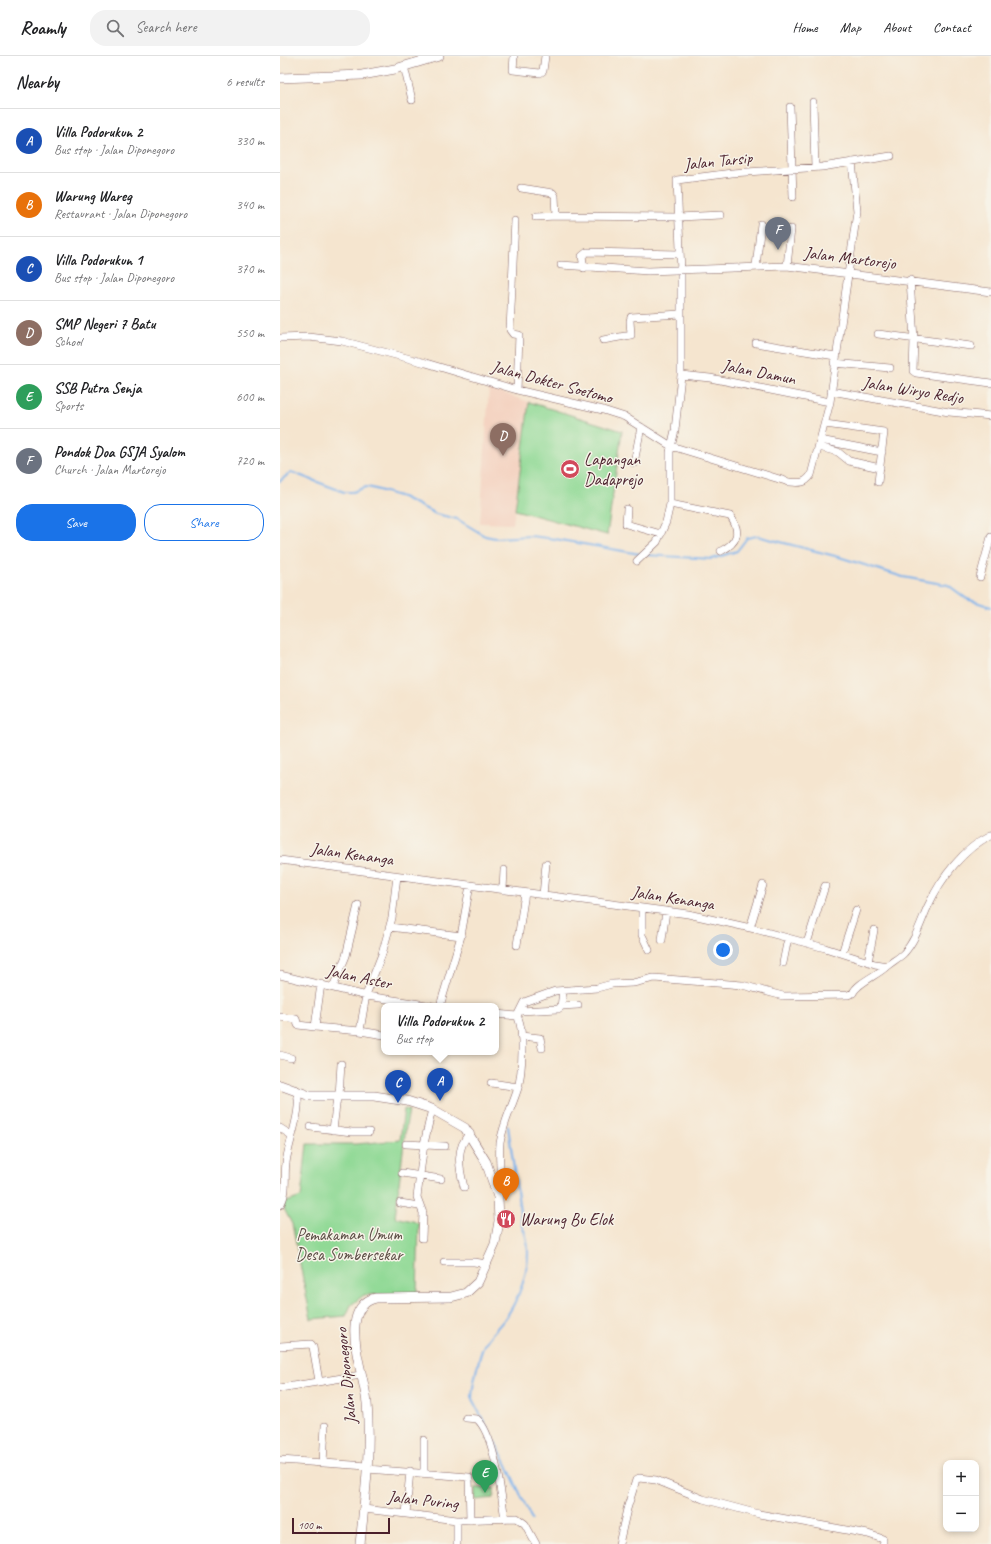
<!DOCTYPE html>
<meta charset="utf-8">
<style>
:root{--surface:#fff;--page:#f2f2f2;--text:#202124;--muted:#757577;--line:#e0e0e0;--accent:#1a73e8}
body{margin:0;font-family:Caveat,sans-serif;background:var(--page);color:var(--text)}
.controls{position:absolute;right:12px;bottom:12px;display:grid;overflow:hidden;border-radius:8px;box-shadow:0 2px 6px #0003}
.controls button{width:36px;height:36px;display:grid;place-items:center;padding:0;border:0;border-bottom:1px solid var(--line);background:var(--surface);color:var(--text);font:20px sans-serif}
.scale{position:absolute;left:12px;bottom:10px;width:98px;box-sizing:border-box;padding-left:4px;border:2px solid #4a1f2b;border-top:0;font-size:11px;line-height:14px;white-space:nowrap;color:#4a1f2b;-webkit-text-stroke:3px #f7f3e8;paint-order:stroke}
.you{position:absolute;left:443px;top:894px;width:14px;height:14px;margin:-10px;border:3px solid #fff;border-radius:50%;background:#1a73e8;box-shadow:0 0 0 6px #1a73e833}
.badge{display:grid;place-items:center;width:26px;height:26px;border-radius:50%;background:var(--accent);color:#fff;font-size:13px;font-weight:700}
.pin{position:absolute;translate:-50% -33px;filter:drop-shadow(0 1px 2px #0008)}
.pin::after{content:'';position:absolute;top:21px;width:14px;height:12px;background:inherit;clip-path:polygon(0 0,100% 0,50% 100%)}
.popup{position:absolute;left:101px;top:947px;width:118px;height:52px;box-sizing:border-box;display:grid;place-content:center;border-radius:8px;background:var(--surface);filter:drop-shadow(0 1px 3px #0005);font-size:13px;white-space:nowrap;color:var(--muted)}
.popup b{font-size:15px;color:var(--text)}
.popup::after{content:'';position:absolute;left:50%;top:100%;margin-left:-8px;border:8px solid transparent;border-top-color:var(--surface)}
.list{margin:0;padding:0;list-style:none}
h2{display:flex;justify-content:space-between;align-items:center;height:52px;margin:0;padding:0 16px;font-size:17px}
h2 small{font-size:13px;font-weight:400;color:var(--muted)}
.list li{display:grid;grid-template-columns:26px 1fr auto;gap:12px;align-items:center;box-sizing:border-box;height:64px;padding:0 16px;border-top:1px solid var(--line)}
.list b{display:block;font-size:15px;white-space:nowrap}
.list p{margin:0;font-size:13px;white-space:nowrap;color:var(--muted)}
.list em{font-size:13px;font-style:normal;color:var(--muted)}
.actions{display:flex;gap:8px;padding:12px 16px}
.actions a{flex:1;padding:9px 0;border:1px solid var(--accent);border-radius:16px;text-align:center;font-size:14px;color:var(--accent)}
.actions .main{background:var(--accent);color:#fff}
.icon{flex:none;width:22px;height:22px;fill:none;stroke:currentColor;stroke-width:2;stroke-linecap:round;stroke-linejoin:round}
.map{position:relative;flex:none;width:711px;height:1488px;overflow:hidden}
header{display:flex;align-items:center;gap:24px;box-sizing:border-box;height:56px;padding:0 20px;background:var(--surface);border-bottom:1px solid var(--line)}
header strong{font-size:19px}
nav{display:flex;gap:22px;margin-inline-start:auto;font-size:14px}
.search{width:280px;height:36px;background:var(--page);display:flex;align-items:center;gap:10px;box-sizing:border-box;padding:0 14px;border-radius:16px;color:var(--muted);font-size:15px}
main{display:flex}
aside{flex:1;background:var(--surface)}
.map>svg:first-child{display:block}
</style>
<header>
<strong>Roamly</strong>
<div class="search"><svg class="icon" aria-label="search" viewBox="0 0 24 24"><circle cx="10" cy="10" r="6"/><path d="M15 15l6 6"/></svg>Search here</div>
<nav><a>Home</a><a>Map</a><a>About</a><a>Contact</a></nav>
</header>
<main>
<aside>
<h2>Nearby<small>6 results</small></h2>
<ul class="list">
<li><span class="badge" style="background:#1a4fb4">A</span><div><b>Villa Podorukun 2</b><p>Bus stop · Jalan Diponegoro</p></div><em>330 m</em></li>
<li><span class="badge" style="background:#e8710a">B</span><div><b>Warung Wareg</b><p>Restaurant · Jalan Diponegoro</p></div><em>340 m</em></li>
<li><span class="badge" style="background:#1a4fb4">C</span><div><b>Villa Podorukun 1</b><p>Bus stop · Jalan Diponegoro</p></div><em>370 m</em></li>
<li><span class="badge" style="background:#8d6e63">D</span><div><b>SMP Negeri 7 Batu</b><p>School</p></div><em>550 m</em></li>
<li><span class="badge" style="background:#2e9e5b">E</span><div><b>SSB Putra Senja</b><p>Sports</p></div><em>600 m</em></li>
<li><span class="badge" style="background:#6b7280">F</span><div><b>Pondok Doa GSJA Syalom</b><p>Church · Jalan Martorejo</p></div><em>720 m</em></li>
</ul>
<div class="actions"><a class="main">Save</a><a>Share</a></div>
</aside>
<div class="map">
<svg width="711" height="1488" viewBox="0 0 711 1488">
<rect width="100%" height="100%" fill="#f7f3e8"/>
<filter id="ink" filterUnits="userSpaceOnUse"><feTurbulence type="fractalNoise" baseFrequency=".025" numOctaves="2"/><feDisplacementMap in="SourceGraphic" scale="8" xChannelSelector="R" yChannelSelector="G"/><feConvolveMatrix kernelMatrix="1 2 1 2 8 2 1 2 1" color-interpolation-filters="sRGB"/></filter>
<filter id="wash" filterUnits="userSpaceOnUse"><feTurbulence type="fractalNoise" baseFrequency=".012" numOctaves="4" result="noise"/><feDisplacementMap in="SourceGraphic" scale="16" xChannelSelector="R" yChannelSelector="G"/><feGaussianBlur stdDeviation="0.9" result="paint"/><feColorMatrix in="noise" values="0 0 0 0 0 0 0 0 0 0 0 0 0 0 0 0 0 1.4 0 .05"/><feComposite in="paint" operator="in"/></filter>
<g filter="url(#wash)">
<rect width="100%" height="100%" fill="#f5e5cf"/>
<path fill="#f4d3c1" d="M209,332L249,346L233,468L200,467Z"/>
<path fill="#90d995" stroke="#6d7c60" d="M249,346L342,375L327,479L235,454Z
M124,1053L129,1054L126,1070L115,1161L133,1165L139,1168L137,1238L84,1239L71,1249L66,1260L31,1263L12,1168L4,1153V1147L21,1141L27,1088H76L120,1084Z
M195,1432H214V1442L195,1444Z"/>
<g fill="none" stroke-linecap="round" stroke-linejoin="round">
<path stroke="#7db3ec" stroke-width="2" d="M0,425L11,416L64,436H73L86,431L92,432L122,441L156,458L177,463L205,480L215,482L251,480L275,483L360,498
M367,499L432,503L457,495L467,482L477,480L559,501L623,521L668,529L687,543L711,551
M228,1070L242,1170C256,1198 243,1235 227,1260C220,1270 210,1278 204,1289C199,1301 192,1330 192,1343L226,1407L252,1464"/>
</g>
</g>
<g filter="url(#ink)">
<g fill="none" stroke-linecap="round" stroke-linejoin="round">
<defs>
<path id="minor" d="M234,0L233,14L260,17L263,15L265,0
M124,10L132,44
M533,46L535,111
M510,51L513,141
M241,132L273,137L275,140L276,160L398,161L441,159
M256,161L276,160
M235,164L230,274L233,278L239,279L237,334
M281,209L368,215L507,210L711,236
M476,210L481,168
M507,210L511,173
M304,212L302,200L307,196L399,198
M630,224L634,283L633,315L636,317L711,327
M598,278L691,290
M0,282L29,281L62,285L146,307L237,334L323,354L345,361L391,390L509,426C519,427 525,428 531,419L550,346L577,155L572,106
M323,284L351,279L350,265L351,261L401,258
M476,287L555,300
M554,307L610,312
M401,319L430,322L550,346
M551,335L669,356L711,360
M545,368L604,376L598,426
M540,384L602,396
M539,391L558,396L569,405L600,412
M354,407L361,371
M390,448L450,460C462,476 457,487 441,495
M347,453L346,468L381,478
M357,505L377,486L386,466L390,448V396L395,374L401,319V216L397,124L452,117L542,111L611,100
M700,521L711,481
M0,804L408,858L475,873L545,892L595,908L607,910C613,905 619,902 624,897C636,884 641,865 648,850C661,822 683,793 711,779
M223,834L224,814
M263,839L266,808
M362,852V879L369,894
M110,871L181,880
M470,872L483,829
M382,884L386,855
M527,887L545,830
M237,889L245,837
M562,897L576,854
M588,906L594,874
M503,907L508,882
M0,919L87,940L153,950
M41,928L35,971L80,975L86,939L102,898L112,862L117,820
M53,931L66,900L78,849
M160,950L181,880L190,829
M281,950L298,949
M240,955L278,953L281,951L283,935
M216,958L237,960
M237,960L244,946L275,935L317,932L332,928L353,927L374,922L462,929L503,940L568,939L573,937C577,927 598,919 607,910
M0,961L16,963L18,969L35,971
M80,975L104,979
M241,980L260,982L262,992
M0,999L11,1002
M211,1027L238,1031
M59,1040L61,1008
M31,1071L72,1076H89
M0,1072L11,1079
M53,1074L57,1041
M126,1088L165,1090
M122,1117L161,1123
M184,1131C179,1112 175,1092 190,1077
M218,1139C223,1123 218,1104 220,1087C223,1068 232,1051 238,1032C242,1017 245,973 237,960
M120,1147L139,1150
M0,1149C8,1138 4,1119 6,1107C8,1087 24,1051 16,1034
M142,1182L143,1157L137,1141L144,1088L152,1053
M164,1206H194L207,1208
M0,1290L31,1288L33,1291L39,1325
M0,1332L81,1319
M186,1362L197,1363C215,1379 221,1439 225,1463
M144,1384V1417
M0,1404L87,1410
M43,1407L45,1370
M87,1413L189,1421L190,1464
M84,1453L177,1464L237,1462L245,1468L256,1488
M126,1458L130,1415
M177,1464V1488
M339,1488L347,1453L356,1424L359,1422L376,1424L423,1443L479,1458L588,1478L603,1483V1488"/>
<path id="secondary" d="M0,22L82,19L115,13L159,0
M0,1029L30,1040H94L127,1045L152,1053L185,1072L206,1106L218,1141L219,1165L215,1188L198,1226L186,1237L171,1241L96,1242C83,1244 76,1256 75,1269C73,1295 84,1321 87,1347C91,1394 85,1442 80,1488"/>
</defs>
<use href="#minor" stroke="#866464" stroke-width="8"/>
<use href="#secondary" stroke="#866464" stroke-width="10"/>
<use href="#minor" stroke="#fff" stroke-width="7"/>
<use href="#secondary" stroke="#fff" stroke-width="9"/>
</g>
</g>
<defs>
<symbol id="stadium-disc" viewBox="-11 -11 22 22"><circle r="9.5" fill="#d1495b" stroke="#f7f3e8"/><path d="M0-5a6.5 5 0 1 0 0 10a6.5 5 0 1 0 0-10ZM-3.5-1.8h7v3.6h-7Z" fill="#fff"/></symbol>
<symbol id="restaurant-disc" viewBox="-11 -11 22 22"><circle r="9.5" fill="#d1495b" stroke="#f7f3e8"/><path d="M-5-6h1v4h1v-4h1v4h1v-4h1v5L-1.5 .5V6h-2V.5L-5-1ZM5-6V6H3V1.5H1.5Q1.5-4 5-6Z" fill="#fff"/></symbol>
</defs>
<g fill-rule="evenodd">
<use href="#stadium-disc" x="279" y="402" width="22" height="22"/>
<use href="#restaurant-disc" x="215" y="1152" width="22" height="22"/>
</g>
<g text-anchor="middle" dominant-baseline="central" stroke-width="3" stroke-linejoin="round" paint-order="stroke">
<g font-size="17" fill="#4a1f2b" stroke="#f7f3e8">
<text transform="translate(438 105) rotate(-6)">Jalan Tarsip</text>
<text transform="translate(570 202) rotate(7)">Jalan Martorejo</text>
<text transform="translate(479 316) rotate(11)">Jalan Damun</text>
<text transform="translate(272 326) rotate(15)">Jalan Dokter Soetomo</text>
<text transform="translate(633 334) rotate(9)">Jalan Wiryo Redjo</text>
<text transform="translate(72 798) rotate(8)">Jalan Kenanga</text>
<text transform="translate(393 842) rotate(9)">Jalan Kenanga</text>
<text transform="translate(79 921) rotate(12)">Jalan Aster</text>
<text transform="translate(66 1320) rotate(-96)">Jalan Diponegoro</text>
<text transform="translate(143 1444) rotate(6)">Jalan Puring</text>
</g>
<g font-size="17" fill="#4a1f2b" stroke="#f7f3e8" text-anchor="start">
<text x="304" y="403">Lapangan<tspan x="304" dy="20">Dadaprejo</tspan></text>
<text x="240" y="1163">Warung Bu Elok</text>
</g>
<g font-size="17" fill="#5c4e46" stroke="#f7f3e8">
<text x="69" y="1178">Pemakaman Umum<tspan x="69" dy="20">Desa Sumbersekar</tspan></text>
</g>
</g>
</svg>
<div class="controls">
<button>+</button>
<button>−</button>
</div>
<div class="scale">100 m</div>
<div class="you"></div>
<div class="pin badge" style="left:160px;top:1045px;background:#1a4fb4">A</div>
<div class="popup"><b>Villa Podorukun 2</b>Bus stop</div>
<div class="pin badge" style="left:226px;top:1145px;background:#e8710a">B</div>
<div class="pin badge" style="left:118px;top:1047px;background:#1a4fb4">C</div>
<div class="pin badge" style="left:223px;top:400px;background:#8d6e63">D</div>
<div class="pin badge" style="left:205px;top:1437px;background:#2e9e5b">E</div>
<div class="pin badge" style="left:498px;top:194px;background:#6b7280">F</div>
</div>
</main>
